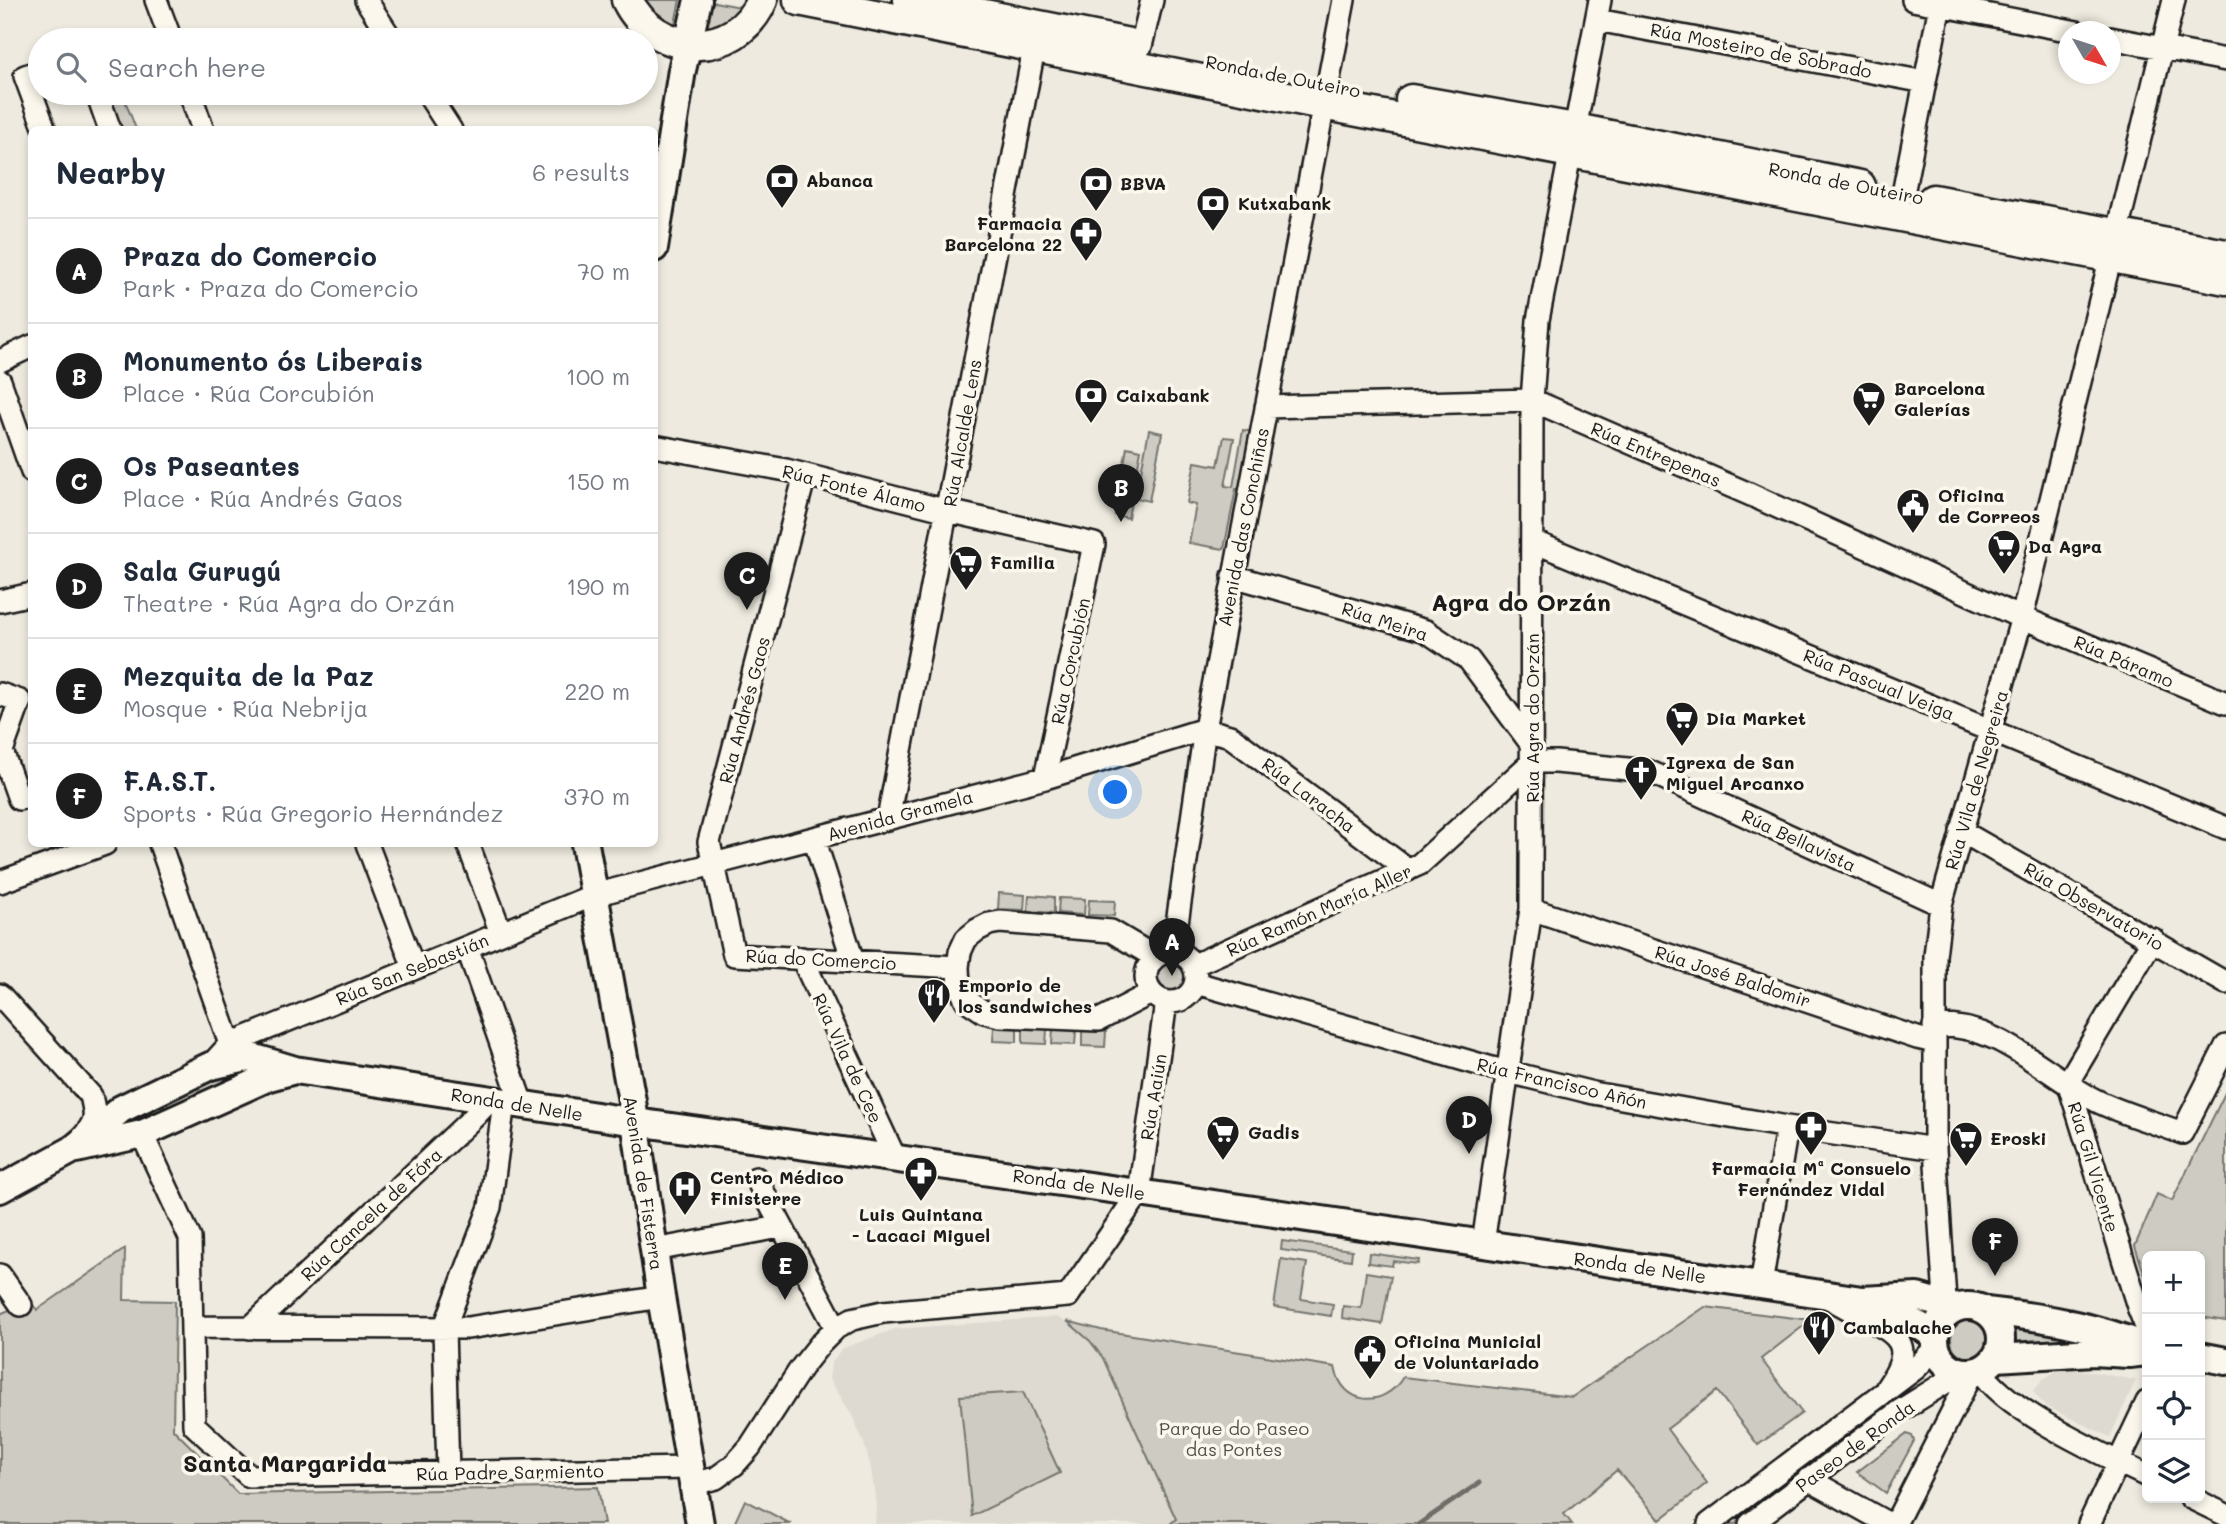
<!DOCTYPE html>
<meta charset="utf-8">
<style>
:root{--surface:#fff;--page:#f6f6f7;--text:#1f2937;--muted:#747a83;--line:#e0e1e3;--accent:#1c1c1c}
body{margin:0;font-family:Mali,sans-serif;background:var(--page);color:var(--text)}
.controls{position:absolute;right:21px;bottom:21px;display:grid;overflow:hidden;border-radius:10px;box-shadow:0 4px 10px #0003}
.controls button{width:63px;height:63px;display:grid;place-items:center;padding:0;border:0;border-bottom:2px solid var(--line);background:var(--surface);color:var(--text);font:35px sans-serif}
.compass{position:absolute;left:2058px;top:21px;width:63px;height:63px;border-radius:50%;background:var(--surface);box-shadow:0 4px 10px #0003;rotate:129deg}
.you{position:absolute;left:1116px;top:793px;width:24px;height:24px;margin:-18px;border:5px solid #fff;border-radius:50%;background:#1a73e8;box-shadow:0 0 0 10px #1a73e833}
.badge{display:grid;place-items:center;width:46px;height:46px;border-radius:50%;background:var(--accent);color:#fff;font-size:23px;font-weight:700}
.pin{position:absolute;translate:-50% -58px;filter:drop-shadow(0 2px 4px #0008)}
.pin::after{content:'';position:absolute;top:37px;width:24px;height:21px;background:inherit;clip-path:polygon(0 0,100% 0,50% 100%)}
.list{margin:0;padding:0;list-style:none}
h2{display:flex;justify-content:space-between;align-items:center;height:91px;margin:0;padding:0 28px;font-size:30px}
h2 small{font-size:23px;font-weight:400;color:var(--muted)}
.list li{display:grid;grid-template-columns:46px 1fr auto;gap:21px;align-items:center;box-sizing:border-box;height:105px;padding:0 28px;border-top:2px solid var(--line)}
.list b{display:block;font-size:26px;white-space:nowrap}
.list p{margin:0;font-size:23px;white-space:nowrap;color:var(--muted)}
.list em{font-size:23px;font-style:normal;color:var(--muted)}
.icon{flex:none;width:38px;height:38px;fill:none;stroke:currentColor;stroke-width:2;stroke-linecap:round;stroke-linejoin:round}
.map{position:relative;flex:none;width:2226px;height:1524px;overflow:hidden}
.search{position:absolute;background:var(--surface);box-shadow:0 4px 10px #0003;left:28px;top:28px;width:630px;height:77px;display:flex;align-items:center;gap:18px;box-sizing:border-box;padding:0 24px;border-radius:38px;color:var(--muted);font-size:26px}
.panel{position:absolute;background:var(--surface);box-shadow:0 4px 10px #0003;left:28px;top:126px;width:630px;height:721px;border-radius:10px}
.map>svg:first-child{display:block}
</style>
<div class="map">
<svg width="2226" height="1524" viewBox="0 0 2226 1524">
<rect width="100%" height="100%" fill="#eeeadf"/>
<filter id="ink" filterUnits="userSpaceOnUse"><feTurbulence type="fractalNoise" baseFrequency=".0143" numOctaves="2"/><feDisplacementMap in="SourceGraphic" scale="14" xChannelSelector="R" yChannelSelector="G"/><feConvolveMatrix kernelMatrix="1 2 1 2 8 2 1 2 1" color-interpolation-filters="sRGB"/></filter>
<g filter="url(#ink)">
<path fill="#dedad1" d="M1057,1317L1075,1326L1090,1341L1103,1358L1176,1519L1170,1524H875L876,1506L871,1468L864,1443L851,1413L829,1379L831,1364L841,1349L895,1329Z
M2076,1369L2136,1380L2110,1437L2045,1406L2033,1391L2043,1379L2058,1370Z"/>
<path fill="#ceccc2" stroke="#75746f" stroke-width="2" d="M638,0H680L674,28Z
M709,1L751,9L704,35Z
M106,93H122L136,129H120Z
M1149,430L1162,433L1149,501L1136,498Z
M1243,430L1253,432L1243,489H1236L1224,549L1189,543L1196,505L1187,503L1195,462L1218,466L1224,437L1234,438L1225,486L1233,487Z
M1127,447L1141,450L1128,518L1115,515Z
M999,893L1025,895L1024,910L998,909Z
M1029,895L1054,897V913L1028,911Z
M1059,898L1085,899L1084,915L1058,913Z
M1089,900L1115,901L1114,916L1088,915Z
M1158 976a14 14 0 1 1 28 0a14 14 0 1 1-28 0Z
M994,1026L1017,1028V1042L993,1041Z
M1023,1028L1047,1029L1046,1044L1023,1043Z
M1053,1029L1076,1031L1075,1045L1052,1044Z
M1082,1031L1106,1032L1105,1047L1082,1046Z
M229,1072L233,1081L126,1130L121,1118Z
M2226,1091V1321L2200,1317V1256H2147V1282L2135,1246L2157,1194L2172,1201Z
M1282,1241L1352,1250L1351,1260L1281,1250Z
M125,1249L124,1300L175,1301L173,1429L238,1494L598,1487L604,1524H0V1314L30,1301L37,1310Z
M1369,1253L1419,1260L1418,1264L1393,1261L1392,1266L1368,1263Z
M1281,1259L1307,1263L1301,1299L1333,1304L1331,1316L1274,1307Z
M1366,1272L1391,1276L1382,1324L1342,1318L1343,1306L1361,1308Z
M1705,1307L1811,1320L1761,1359L1802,1413L1758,1445L1717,1391L1667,1429L1707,1483L1660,1520L1617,1470L1564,1514L1572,1524H1170L1176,1519L1103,1358L1090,1341L1067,1321L1101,1330L1335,1367C1342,1406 1384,1409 1403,1377L1572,1397Z
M1951 1339a19 19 0 1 1 38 0a19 19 0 1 1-38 0Z
M2014,1326L2127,1343L2014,1349Z
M1023,1392L1060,1473L972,1516L960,1396Z
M1882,1406L1887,1411L1736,1524H1724Z
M1907,1434L1912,1436L1914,1441L1886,1493L1857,1472Z
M745,1500L791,1524H734Z"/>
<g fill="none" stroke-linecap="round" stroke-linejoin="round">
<path stroke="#6f6d69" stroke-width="5" d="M1419,1524L1479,1483"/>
<defs>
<path id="minor" d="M156,0L171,40
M366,0L392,40
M1913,0L2077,32
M1597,20L1925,82
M2110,38L2226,60
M1141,46L1152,0
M40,71L25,76L45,130
M1328,84L1344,0
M97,93L110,130
M190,93L203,130
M427,93L451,130
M1903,194L1941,0
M0,361L32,346
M0,381L32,472
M1266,407L1532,400L1749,494L2011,613L2226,703
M654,446L786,470L948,511L1094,544L1045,778
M805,475L709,842L734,955L958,967
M1532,541L2226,828
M1233,576L1426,631L1469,660L1532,745
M0,601L32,594
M0,694L20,701L2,751L19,799L32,794
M888,819L1037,33
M1961,831L2226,983
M814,838L853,961
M160,844L230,1044L238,1054
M367,844L414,968
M468,844L501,933
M0,882L105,844
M1531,909L1917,1038L1935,1042
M467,947L522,1104
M1173,951L1205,729L1324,104
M1146 977a25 25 0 1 1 50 0a25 25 0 1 1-50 0Z
M802,958L895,1158
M1194,965L1420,864L1532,762H1556L1648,771L1941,905
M1196,983L1492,1068L1593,1093L1787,1127L1935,1149
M1151,993L1099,1020L1000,1016L984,1012L966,1000L959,986L958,967L960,952L966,939L977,930L989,924L1000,922L1111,931L1155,957
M0,995L91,1096C96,1116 97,1121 82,1138
M1934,1026C1999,1022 2043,1074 2097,1101C2123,1114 2154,1122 2182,1133L2226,1046
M210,1066L230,1044L594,895L1045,778L1205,729L1230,736L1408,870
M142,1134L190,1238L194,1425L249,1476L691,1468
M756,1178L836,1328
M1483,1244L1531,909L1532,400L1538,320L1600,0
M654,1250L780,1227
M0,1275L21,1305
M1761,1285L1787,1127
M1829,1298C1839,1303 1848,1309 1858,1314C1895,1333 1919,1342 1887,1387
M1946,1315L1935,1149V956L1941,905L2022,617L2174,0
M192,1327L468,1328L661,1297
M250,1328L475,1116L490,1100
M2147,1329L2138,1307L2068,1082L2153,939
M1981,1370C2004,1410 2104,1455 2147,1476
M448,1473L444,1329L490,1207L504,1102
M1808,1479L1889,1524
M694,1484L716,1478L734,1465L750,1447L801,1368L821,1343L836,1328L852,1319L883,1312L1068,1296L1139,1193L1166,1002
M2191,1498L2226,1515
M1709,1524L1916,1368L1936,1347
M1750,1524L1898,1412L1962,1372
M1895,1524L1972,1373
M2089,1524L2147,1402"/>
<path id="tertiary" d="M654,248L682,70L698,0
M585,844L632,1101L661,1297L700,1524
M77,1149L142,1134L269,1077L295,1070
M0,1189L72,1150L121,1109L210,1066L242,1059L255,1058L295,1070L636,1122L1139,1193L1862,1300L1917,1297L1956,1308
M1868,1302L1920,1326L1935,1336
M1935 1339a33 33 0 1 1 66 0a33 33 0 1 1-66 0Z
M1986,1311C2042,1317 2096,1326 2147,1347
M2200,1356L2226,1361
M1996,1358L2093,1352L2129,1354L2147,1352"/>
<path id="secondary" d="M627,0C655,57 736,61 762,0
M799,0L1353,110L2226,279
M909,0L1129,44
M1411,100L1575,129L1860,186
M1933,200L2226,255"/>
</defs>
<use href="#minor" stroke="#1c1c1c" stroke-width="26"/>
<use href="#tertiary" stroke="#1c1c1c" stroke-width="32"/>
<use href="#secondary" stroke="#1c1c1c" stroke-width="35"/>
<use href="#minor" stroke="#fbf7ec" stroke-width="21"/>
<use href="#tertiary" stroke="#fbf7ec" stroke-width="26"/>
<use href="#secondary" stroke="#fbf7ec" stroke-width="30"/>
</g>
</g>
<defs>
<symbol id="bank-pin" viewBox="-11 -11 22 30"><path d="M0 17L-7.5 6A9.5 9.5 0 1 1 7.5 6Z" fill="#1c1c1c" stroke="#fbf7ec"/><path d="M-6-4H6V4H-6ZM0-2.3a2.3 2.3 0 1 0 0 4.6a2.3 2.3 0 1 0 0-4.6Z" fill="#fff"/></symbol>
<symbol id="pharmacy-pin" viewBox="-11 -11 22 30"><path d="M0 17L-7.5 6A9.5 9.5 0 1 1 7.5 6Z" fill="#1c1c1c" stroke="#fbf7ec"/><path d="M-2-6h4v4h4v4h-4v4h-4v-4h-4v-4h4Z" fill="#fff"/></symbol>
<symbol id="supermarket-pin" viewBox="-11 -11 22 30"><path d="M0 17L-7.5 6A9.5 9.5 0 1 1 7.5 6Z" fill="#1c1c1c" stroke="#fbf7ec"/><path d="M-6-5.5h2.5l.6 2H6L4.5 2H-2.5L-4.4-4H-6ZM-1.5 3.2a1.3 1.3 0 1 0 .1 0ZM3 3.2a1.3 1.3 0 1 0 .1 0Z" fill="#fff"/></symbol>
<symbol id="civic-pin" viewBox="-11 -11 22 30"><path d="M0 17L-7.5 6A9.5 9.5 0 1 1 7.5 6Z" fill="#1c1c1c" stroke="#fbf7ec"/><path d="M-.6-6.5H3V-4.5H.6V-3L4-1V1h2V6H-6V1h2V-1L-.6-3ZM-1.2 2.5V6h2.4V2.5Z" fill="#fff"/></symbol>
<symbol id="church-pin" viewBox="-11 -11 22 30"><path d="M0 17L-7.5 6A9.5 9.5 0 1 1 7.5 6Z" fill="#1c1c1c" stroke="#fbf7ec"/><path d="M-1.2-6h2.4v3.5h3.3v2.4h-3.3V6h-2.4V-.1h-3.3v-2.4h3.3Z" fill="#fff"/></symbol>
<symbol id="restaurant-pin" viewBox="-11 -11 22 30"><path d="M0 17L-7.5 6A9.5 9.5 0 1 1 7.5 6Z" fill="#1c1c1c" stroke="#fbf7ec"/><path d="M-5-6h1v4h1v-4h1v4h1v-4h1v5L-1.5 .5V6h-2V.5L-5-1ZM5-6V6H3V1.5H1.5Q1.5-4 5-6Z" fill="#fff"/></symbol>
<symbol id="hospital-pin" viewBox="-11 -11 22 30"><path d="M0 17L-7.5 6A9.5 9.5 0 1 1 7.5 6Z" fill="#1c1c1c" stroke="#fbf7ec"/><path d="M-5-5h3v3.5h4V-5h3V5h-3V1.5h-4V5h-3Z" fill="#fff"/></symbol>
</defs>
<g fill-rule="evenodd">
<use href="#bank-pin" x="763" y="161" width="38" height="52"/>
<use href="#bank-pin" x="1077" y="164" width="38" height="52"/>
<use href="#bank-pin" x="1194" y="184" width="38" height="52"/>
<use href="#pharmacy-pin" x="1067" y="214" width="38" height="52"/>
<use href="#bank-pin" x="1072" y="376" width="38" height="52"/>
<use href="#supermarket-pin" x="1850" y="379" width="38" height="52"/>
<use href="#civic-pin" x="1894" y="486" width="38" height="52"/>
<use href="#supermarket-pin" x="1985" y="527" width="38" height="52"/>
<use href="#supermarket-pin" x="947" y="543" width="38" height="52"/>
<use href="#supermarket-pin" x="1663" y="699" width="38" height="52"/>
<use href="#church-pin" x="1622" y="753" width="38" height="52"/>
<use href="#restaurant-pin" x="915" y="976" width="38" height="52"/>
<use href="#pharmacy-pin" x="1792" y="1108" width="38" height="52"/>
<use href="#supermarket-pin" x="1204" y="1113" width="38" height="52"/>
<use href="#supermarket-pin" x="1947" y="1119" width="38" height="52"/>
<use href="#pharmacy-pin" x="902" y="1154" width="38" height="52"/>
<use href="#hospital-pin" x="666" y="1168" width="38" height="52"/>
<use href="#restaurant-pin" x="1800" y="1308" width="38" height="52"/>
<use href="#civic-pin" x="1351" y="1332" width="38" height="52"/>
</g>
<g text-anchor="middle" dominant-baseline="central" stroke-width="7" stroke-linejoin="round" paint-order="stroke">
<g font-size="18" fill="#1c1c1c" stroke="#fbf7ec">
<text transform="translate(1761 50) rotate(11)">Rúa Mosteiro de Sobrado</text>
<text transform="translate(1283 76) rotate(11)">Ronda de Outeiro</text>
<text transform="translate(1846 183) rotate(11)">Ronda de Outeiro</text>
<text transform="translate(962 433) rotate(-80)">Rúa Alcalde Lens</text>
<text transform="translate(1656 454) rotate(23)">Rúa Entrepenas</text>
<text transform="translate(854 488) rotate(14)">Rúa Fonte Álamo</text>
<text transform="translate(1243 527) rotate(-79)">Avenida das Conchiñas</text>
<text transform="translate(1385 621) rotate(18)">Rúa Meira</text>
<text transform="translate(1070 661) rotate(-78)">Rúa Corcubión</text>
<text transform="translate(2124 661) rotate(23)">Rúa Páramo</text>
<text transform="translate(1879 684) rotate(22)">Rúa Pascual Veiga</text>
<text transform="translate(744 710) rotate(-75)">Rúa Andrés Gaos</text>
<text transform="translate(1532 718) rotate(-90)">Rúa Agra do Orzán</text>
<text transform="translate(1976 780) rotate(-74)">Rúa Vila de Negreira</text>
<text transform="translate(1309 795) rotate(37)">Rúa Laracha</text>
<text transform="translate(900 815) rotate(-15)">Avenida Gramela</text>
<text transform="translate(1799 840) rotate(25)">Rúa Bellavista</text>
<text transform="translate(2094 906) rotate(30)">Rúa Observatorio</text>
<text transform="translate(1319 910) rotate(-24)">Rúa Ramón María Aller</text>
<text transform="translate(821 959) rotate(3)">Rúa do Comercio</text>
<text transform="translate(412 969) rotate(-22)">Rúa San Sebastián</text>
<text transform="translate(1733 976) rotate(18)">Rúa José Baldomir</text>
<text transform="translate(848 1058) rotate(65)">Rúa Vila de Cee</text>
<text transform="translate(1562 1083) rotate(13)">Rúa Francisco Añón</text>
<text transform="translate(1153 1097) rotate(-81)">Rúa Aaiún</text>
<text transform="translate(517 1104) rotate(9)">Ronda de Nelle</text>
<text transform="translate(2094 1167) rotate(73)">Rúa Gil Vicente</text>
<text transform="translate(644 1183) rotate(81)">Avenida de Fisterra</text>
<text transform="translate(1079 1184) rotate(8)">Ronda de Nelle</text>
<text transform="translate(371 1214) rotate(-43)">Rúa Cancela de Fóra</text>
<text transform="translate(1640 1267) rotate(8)">Ronda de Nelle</text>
<text transform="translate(1855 1446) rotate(-36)">Paseo de Ronda</text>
<text transform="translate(510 1472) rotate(-1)">Rúa Padre Sarmiento</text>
</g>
<g font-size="18" font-weight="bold" fill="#1c1c1c" stroke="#fbf7ec" text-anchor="start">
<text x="806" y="180">Abanca</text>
<text x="1120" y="183">BBVA</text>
<text x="1238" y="203">Kutxabank</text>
<text x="1062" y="223" text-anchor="end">Farmacia<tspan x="1062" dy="21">Barcelona 22</tspan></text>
<text x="1894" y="388">Barcelona<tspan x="1894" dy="21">Galerías</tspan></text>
<text x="1116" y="395">Caixabank</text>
<text x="1938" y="495">Oficina<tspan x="1938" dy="21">de Correos</tspan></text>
<text x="2028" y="546">Da Agra</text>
<text x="990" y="562">Familia</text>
<text x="1706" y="718">Dia Market</text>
<text x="1666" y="762">Igrexa de San<tspan x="1666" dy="21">Miguel Arcanxo</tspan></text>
<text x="958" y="985">Emporio de<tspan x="958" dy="21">los sandwiches</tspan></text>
<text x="1248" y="1132">Gadis</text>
<text x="1990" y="1138">Eroski</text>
<text x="1811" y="1168" text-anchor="middle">Farmacia Mª Consuelo<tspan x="1811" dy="21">Fernández Vidal</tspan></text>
<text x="710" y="1177">Centro Médico<tspan x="710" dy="21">Finisterre</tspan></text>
<text x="921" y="1214" text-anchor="middle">Luis Quintana<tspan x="921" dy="21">- Lacaci Miguel</tspan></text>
<text x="1843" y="1327">Cambalache</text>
<text x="1394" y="1341">Oficina Municial<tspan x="1394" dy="21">de Voluntariado</tspan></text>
</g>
<g font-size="18" fill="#51514e" stroke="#fbf7ec">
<text x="1234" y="1428">Parque do Paseo<tspan x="1234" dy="21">das Pontes</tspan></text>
</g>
<g font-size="24" font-weight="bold" fill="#1c1c1c" stroke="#fbf7ec">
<text x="1521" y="601">Agra do Orzán</text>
<text x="285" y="1462">Santa Margarida</text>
</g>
</g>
</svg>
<div class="controls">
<button>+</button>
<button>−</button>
<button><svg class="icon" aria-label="locate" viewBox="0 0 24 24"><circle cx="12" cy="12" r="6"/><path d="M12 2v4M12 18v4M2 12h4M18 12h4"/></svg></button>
<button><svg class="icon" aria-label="layers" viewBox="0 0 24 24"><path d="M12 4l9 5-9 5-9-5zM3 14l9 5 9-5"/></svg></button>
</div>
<svg class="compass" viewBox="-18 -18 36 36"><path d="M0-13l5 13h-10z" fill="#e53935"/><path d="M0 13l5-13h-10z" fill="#747a83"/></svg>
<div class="you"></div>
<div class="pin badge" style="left:1172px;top:976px">A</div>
<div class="pin badge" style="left:1121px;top:522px">B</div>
<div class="pin badge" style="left:747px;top:610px">C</div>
<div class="pin badge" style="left:1469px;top:1154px">D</div>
<div class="pin badge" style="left:785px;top:1300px">E</div>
<div class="pin badge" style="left:1995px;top:1276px">F</div>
<div class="search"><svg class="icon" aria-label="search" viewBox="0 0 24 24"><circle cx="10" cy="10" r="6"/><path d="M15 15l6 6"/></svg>Search here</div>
<section class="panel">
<h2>Nearby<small>6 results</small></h2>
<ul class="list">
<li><span class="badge">A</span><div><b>Praza do Comercio</b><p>Park · Praza do Comercio</p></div><em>70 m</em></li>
<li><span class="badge">B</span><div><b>Monumento ós Liberais</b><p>Place · Rúa Corcubión</p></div><em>100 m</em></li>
<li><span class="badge">C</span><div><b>Os Paseantes</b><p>Place · Rúa Andrés Gaos</p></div><em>150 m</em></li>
<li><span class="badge">D</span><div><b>Sala Gurugú</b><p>Theatre · Rúa Agra do Orzán</p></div><em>190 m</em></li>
<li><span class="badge">E</span><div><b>Mezquita de la Paz</b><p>Mosque · Rúa Nebrija</p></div><em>220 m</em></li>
<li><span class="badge">F</span><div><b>F.A.S.T.</b><p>Sports · Rúa Gregorio Hernández</p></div><em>370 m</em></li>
</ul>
</section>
</div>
